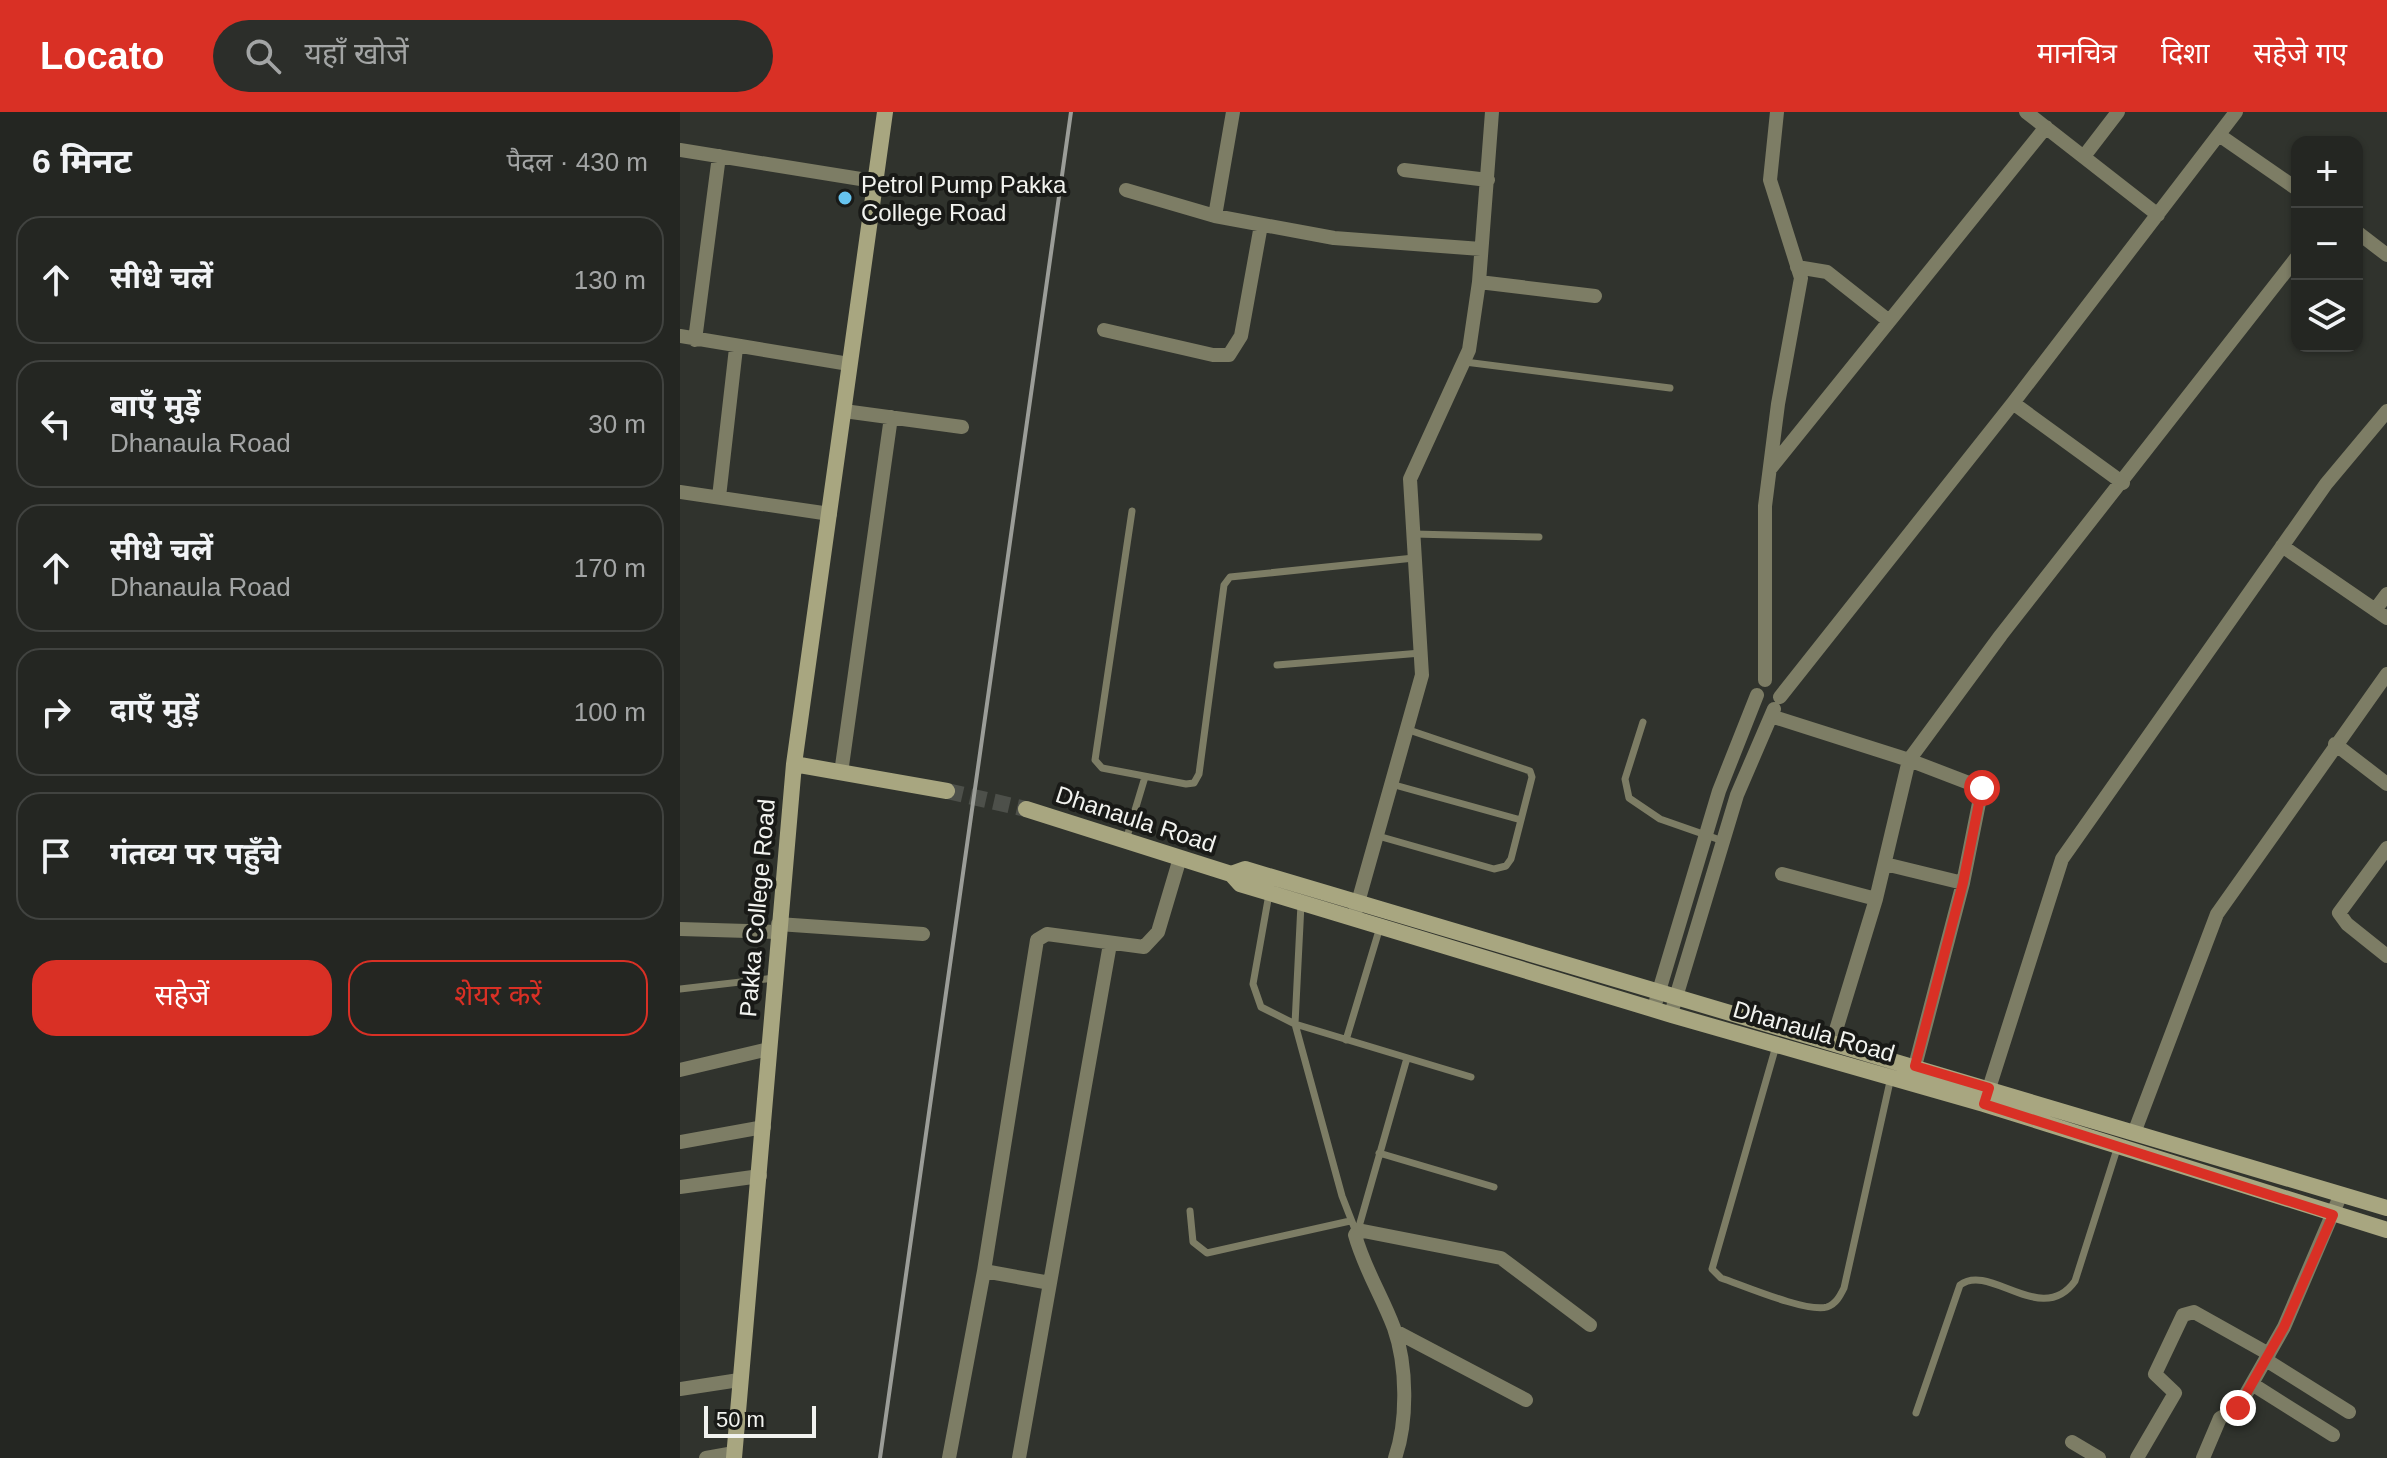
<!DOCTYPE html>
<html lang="hi">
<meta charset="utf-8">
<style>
:root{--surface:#242622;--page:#2c2e2a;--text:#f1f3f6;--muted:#a3a5a5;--line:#414340;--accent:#d93025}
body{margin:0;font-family:Arial,"Noto Sans Devanagari",sans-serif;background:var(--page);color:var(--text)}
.controls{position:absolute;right:24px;top:24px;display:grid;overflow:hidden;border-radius:16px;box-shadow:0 2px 6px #0004}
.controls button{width:72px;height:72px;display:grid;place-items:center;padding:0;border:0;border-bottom:2px solid var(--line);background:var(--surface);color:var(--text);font:40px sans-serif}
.scale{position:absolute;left:24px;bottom:20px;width:112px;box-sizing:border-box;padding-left:8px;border:4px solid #f2f3ef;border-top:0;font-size:22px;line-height:28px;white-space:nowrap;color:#f2f3ef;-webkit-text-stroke:6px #191a17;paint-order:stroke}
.stop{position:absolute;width:24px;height:24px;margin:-18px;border:6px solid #d93025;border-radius:50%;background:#fff}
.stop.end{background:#d93025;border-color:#fff;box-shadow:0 2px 8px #0008}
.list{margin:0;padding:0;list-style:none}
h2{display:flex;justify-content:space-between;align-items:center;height:104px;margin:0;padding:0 32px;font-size:34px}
h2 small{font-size:26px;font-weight:400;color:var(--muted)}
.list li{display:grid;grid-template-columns:52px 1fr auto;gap:24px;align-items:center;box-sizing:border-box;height:128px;margin:0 16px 16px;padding:0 16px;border:2px solid var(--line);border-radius:24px}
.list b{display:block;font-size:30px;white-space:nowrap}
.list p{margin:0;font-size:26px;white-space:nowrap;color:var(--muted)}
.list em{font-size:26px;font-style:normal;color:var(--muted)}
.actions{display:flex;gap:16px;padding:24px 32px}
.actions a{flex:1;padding:18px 0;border:2px solid var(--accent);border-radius:24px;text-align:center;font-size:28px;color:var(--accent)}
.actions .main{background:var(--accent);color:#fff}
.icon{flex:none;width:44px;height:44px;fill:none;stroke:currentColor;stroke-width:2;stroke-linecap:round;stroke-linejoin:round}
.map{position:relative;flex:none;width:1707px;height:1346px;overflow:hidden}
header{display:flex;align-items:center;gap:48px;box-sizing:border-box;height:112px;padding:0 40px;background:var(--accent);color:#fff}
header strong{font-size:38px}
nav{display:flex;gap:44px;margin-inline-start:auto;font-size:28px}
.search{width:560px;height:72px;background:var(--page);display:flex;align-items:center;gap:20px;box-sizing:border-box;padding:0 28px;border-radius:44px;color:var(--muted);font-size:30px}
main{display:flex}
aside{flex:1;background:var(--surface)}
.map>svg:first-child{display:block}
</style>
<header>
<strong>Locato</strong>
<div class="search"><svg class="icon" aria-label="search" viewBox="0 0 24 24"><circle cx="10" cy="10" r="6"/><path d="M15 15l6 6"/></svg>यहाँ खोजें</div>
<nav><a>मानचित्र</a><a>दिशा</a><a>सहेजे गए</a></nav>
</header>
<main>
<aside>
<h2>6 मिनट<small>पैदल · 430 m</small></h2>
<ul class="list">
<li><svg class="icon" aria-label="ahead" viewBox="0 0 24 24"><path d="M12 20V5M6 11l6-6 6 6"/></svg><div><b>सीधे चलें</b></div><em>130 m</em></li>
<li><svg class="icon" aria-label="left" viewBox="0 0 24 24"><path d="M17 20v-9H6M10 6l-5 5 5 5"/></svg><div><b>बाएँ मुड़ें</b><p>Dhanaula Road</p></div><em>30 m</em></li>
<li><svg class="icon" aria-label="ahead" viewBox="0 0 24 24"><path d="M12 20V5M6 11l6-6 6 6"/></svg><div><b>सीधे चलें</b><p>Dhanaula Road</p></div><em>170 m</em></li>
<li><svg class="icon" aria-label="right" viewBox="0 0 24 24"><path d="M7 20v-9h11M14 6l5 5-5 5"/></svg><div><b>दाएँ मुड़ें</b></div><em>100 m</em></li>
<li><svg class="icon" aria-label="arrive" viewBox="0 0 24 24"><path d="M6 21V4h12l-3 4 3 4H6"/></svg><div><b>गंतव्य पर पहुँचे</b></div></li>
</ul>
<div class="actions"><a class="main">सहेजें</a><a>शेयर करें</a></div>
</aside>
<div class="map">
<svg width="1707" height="1346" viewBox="0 0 1707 1346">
<rect width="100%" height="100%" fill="#30332d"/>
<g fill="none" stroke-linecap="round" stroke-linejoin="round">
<path stroke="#4d504a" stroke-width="16" stroke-dasharray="16 8" stroke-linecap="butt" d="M267,679L346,697"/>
<path stroke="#7d7d65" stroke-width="7" d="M785,250L990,276
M452,399L415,648L422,656L506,672L514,671L519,662L544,473L550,465L734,446
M733,422L859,425
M597,553L741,541
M963,610L945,667L949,686L980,707L1043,729
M711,672L841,708
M698,724L814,757L826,754L831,747L852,665L850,659L729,618
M446,728L465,665
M589,782L573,872L581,895L615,912L791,965
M621,792L615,912L662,1084L676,1120
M0,877L94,866
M666,928L700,815
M1096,934L1032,1157L1041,1166C1062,1173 1127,1201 1147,1195C1156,1192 1160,1184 1164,1176L1211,965
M699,1041L814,1075
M510,1099L513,1130L527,1141L670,1109
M678,1118L727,946
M1236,1301L1280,1173C1310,1150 1362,1216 1395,1169L1437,1037"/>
<path stroke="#7d7d65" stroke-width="14" d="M1346,0L1478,103
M1539,23L1617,77
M0,38L193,69
M1405,43L1438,0
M724,58L808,68
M446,78L535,104L654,126L801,137
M535,104L553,0
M1677,120L1707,143
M1117,155L1147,160L1209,209
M799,170L915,184
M424,218L533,243H549L561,224L581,113
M0,224L169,252
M15,228L39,44
M1333,291L1443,371
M164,299L282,315
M1090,357L1366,15
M0,380L150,402
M39,385L56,236
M1602,434L1707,506
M1695,498L1707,482
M1085,568V394L1098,292L1121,166L1090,68L1097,0
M1100,585L1333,291L1556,0
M1091,604L1229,648L1302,676L1283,771L1235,954
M1655,632L1707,672
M161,661L211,305
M1707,736L1659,801L1667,812L1707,844
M1205,752L1283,771
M1102,762L1196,787
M675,801L742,563L730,367L789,238L799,170L812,0
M98,812L243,822
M0,817L97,820
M976,889L1039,679L1077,583
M993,895L1057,683L1094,597
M1152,931L1196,787L1229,648L1321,523L1617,145
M0,958L89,937
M1305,989L1382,747L1646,372L1707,299
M1454,1021L1537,802L1707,562
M0,1030L84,1015
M0,1075L80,1064
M304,1159L370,1171
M715,1219L846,1288
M1586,1248L1669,1300
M1572,1272L1653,1323
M0,1277L59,1268
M1392,1330L1419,1346
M26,1346L54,1341
M269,1346L304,1159L357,828L367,822L464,835L478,820L500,746
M339,1346L430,832
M715,1346C728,1309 727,1253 714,1216C702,1184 684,1156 675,1123L678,1118L821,1146L910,1213
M1457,1346L1495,1281L1475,1262L1503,1203L1514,1200L1589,1242
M1523,1346L1540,1306L1558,1296L1604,1215L1661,1082"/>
<path stroke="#a8a680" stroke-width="16" d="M114,652L267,679
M346,697L551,762L560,772L992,903L1304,992L1707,1118
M551,762L565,757L1707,1096
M54,1346L114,652L205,0"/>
<path stroke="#9b9d98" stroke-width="4" d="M200,1346L391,0"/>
</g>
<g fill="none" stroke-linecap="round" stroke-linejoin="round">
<path stroke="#d93025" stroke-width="10" d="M1302,676L1283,771L1235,954L1309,976L1304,992L1653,1103L1604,1215L1558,1296"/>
</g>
<circle fill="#66c4ef" stroke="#191a17" stroke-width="3" cx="165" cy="86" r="8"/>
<g text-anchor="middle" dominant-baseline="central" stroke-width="8" stroke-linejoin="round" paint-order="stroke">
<g font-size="24" fill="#f2f3ef" stroke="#191a17" text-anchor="start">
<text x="181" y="72">Petrol Pump Pakka<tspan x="181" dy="28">College Road</tspan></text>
</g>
<g font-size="24" fill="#f2f3ef" stroke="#191a17">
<text transform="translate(456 707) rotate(18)">Dhanaula Road</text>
<text transform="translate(77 796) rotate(-85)">Pakka College Road</text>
<text transform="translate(1134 919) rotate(16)">Dhanaula Road</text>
</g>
</g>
</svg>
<div class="controls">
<button>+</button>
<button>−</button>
<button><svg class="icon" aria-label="layers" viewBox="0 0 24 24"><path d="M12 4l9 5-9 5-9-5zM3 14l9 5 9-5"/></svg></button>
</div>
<div class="scale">50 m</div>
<div class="stop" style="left:1302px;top:676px"></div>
<div class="stop end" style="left:1558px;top:1296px"></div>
</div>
</main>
